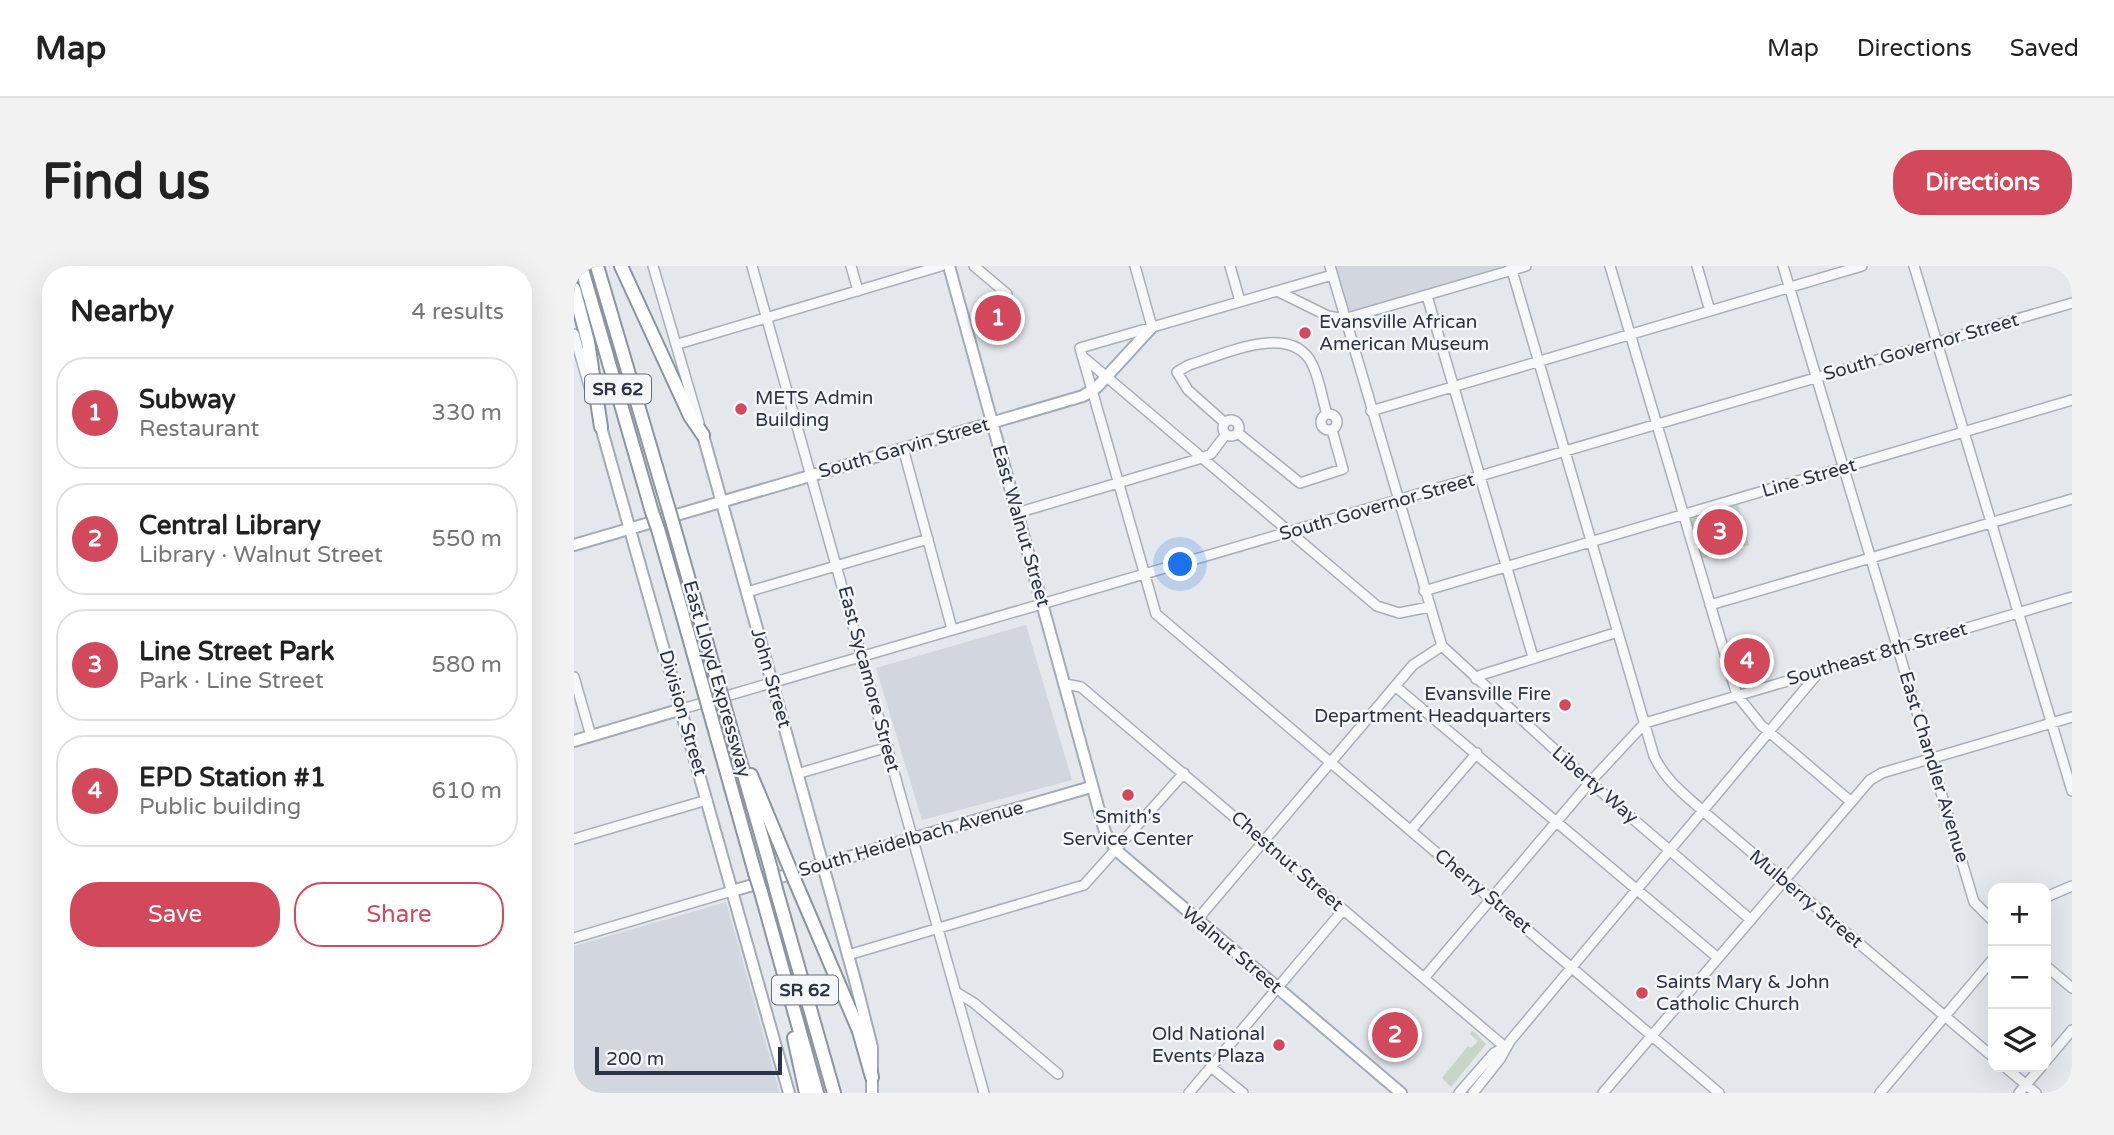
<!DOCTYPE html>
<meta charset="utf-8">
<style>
:root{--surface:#fff;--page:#f2f2f2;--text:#222;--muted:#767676;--line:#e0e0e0;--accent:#d1495b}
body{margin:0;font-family:"Varela Round",sans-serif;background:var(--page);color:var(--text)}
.controls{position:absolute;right:21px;bottom:21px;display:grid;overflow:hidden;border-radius:14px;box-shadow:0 7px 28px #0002}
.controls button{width:63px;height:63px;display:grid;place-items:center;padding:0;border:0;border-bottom:2px solid var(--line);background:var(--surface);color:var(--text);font:35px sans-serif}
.scale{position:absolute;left:21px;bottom:18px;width:187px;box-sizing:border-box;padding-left:7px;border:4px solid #2b3445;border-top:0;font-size:19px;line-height:24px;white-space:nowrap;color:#2b3445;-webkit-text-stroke:5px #f4f6f9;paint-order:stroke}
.you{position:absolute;left:607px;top:299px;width:24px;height:24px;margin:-18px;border:5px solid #fff;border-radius:50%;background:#1a73e8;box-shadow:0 0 0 10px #1a73e833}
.badge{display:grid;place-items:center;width:46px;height:46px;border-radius:50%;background:var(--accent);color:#fff;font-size:23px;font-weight:700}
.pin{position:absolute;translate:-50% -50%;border:4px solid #fff;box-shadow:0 2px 7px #0006}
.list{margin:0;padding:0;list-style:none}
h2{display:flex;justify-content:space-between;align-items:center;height:91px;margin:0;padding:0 28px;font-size:30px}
h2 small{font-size:23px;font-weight:400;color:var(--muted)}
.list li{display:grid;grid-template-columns:46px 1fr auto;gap:21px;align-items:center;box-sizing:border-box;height:112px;margin:0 14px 14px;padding:0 14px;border:2px solid var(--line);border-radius:28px}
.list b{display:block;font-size:26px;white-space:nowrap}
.list p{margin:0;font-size:23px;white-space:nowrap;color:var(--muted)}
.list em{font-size:23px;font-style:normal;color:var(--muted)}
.actions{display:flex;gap:14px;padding:21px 28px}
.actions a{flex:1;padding:16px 0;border:2px solid var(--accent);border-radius:28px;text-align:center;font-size:24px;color:var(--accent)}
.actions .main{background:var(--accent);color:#fff}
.icon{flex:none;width:38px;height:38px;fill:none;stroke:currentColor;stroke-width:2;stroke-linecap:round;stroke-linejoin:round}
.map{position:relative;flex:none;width:1498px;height:827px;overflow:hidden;border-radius:28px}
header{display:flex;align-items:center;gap:42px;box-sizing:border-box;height:98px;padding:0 35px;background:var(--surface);border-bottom:2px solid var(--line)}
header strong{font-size:33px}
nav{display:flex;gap:38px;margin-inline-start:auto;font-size:24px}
.intro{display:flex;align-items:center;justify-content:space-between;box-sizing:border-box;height:168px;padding:0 42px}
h1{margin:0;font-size:49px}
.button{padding:18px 32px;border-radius:28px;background:var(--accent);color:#fff;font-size:24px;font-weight:700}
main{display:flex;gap:42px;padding:0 42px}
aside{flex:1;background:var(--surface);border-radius:28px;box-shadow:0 7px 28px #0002}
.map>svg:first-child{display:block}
</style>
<header>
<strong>Map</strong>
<nav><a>Map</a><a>Directions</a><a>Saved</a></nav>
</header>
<div class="intro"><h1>Find us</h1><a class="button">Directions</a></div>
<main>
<aside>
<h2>Nearby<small>4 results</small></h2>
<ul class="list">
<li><span class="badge">1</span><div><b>Subway</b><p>Restaurant</p></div><em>330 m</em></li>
<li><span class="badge">2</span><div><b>Central Library</b><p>Library · Walnut Street</p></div><em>550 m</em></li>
<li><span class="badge">3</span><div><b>Line Street Park</b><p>Park · Line Street</p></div><em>580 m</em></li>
<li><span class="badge">4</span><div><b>EPD Station #1</b><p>Public building</p></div><em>610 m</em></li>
</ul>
<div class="actions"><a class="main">Save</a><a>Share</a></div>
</aside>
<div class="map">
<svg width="1498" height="827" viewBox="0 0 1498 827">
<rect width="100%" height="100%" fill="#e4e7ec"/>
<path fill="#d2d6de" d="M759,0H935L936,3L773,51Z
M452,359L498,514L348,554L302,402Z
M152,636L206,827H0V680Z"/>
<path fill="#c9d6c5" d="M1164,238L1175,279L1127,293L1116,253Z
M898,764L912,778L877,821L868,812L894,780L897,782L904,775L896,768Z"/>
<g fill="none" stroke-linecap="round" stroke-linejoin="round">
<defs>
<path id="minor" d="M79,0L125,157
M178,0L410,827
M277,0L284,25
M400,0L433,28
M561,0L578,61
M656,0L666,35
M756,0L868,380L1017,517L1177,654
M952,0L770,53L754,50L703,25L506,82L582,348L1145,827
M1036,0L1163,429L1187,459L1276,535
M1123,0L1136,45
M1209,0L1400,636L1419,655
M1340,0L1498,525
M937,1L1080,490C1091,514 1110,528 1130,546L1419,791
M703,25L758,9
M853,30L959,391
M0,68L17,127
M104,78L367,0
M508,90L803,340L825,347L855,341
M797,145L1288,0
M747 156a8 8 0 1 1 16 0a8 8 0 1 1-16 0Z
M649 162a8 8 0 1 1 16 0a8 8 0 1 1-16 0Z
M651,157L614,124L603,106L615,99C649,89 719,54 739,100C746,115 748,133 753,148
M664,167L726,217L769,203L758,164
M329,182L378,363
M443,247L628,192L637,188L652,168
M850,325L1498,134
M173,326L354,273
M1136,339L1498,233
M0,411L17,470
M902,413L907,409L1044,366
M491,418L507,421L931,781
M821,420L1144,692
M108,443L1498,37
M223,508L314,481
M837,564L903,487
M0,573L133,534
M1472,631L1498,620
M623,654L839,399L868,380
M0,672L158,625
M274,689L510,619L610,507
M1472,700L1498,722
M850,712L1017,515L1071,457L1498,331
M382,726L400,737L484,808
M1472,795L1498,764
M637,801L669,827
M1431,801L1462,827
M615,827L769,644
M885,827L920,787L931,781
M899,827L926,793L936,775L1245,406
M1029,827L1296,514L1308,507L1498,451
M1306,827L1419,693
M1445,827L1467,801"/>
<path id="major" d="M375,0L531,566L542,584L827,827
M27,161L215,827
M129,169L282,718L298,781V827
M0,279L509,130L523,121L578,61
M0,475L108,443
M158,625L517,521"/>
<path id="highway" d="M7,0L78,246
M23,0L94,241
M47,0L116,150L129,169
M0,23L14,76L27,161
M99,258L124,346
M84,263L109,350
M150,439L197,603
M135,443L181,607
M177,509L214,598
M221,615L285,765L298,811
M202,623L260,827
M187,626L243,827
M220,772L232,827"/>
</defs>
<use href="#minor" stroke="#a9aeb7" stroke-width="12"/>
<use href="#major" stroke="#a3abb8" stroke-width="14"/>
<use href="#highway" stroke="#8b94a3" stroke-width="16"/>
<use href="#minor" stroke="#f7f8fa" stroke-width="9"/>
<use href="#major" stroke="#fff" stroke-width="10"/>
<use href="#highway" stroke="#fff" stroke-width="12"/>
<defs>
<path id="highway-bridge" d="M94,241L99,258
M78,246L84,263
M124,346L150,439
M109,350L135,443
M214,598L221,615
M197,603L202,623
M181,607L187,626"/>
</defs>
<use href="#highway-bridge" stroke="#8b94a3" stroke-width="16" stroke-linecap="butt"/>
<use href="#highway-bridge" stroke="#fff" stroke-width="12"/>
</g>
<g fill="#d1495b" stroke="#f4f6f9" stroke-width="2.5">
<circle cx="731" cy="67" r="7"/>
<circle cx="167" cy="143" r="7"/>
<circle cx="991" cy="439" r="7"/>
<circle cx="554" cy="529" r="7"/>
<circle cx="1068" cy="727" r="7"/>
<circle cx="705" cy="779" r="7"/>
</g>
<g text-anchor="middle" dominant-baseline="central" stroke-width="5" stroke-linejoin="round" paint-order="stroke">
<g fill="#f4f6f9" stroke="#676e7b" stroke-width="2">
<rect x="11" y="108.5" width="66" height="29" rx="5"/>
<rect x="198" y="709.5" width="66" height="29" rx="5"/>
</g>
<g font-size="18" font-weight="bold" fill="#2b3445">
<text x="44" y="123">SR 62</text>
<text x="231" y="724">SR 62</text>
</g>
<g font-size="19" fill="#2b3445" stroke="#f4f6f9" text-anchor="start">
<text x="745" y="56">Evansville African<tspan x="745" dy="22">American Museum</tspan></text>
<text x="181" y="132">METS Admin<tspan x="181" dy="22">Building</tspan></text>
<text x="977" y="428" text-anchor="end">Evansville Fire<tspan x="977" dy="22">Department Headquarters</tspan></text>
<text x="554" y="551" text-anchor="middle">Smith's<tspan x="554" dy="22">Service Center</tspan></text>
<text x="1082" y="716">Saints Mary &amp; John<tspan x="1082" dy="22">Catholic Church</tspan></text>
<text x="691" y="768" text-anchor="end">Old National<tspan x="691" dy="22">Events Plaza</tspan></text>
</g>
<g font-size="19" fill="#2b3445" stroke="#f4f6f9">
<text transform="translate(1347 81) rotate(-16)">South Governor Street</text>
<text transform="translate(330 182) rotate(-16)">South Garvin Street</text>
<text transform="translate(1235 212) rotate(-16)">Line Street</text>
<text transform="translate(803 241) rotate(-16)">South Governor Street</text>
<text transform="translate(447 260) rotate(74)">East Walnut Street</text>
<text transform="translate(1303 388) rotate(-16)">Southeast 8th Street</text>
<text transform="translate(197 412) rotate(74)">John Street</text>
<text transform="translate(143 413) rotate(74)">East Lloyd Expressway</text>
<text transform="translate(295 413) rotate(75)">East Sycamore Street</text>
<text transform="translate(109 447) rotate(74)">Division Street</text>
<text transform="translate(1360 501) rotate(73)">East Chandler Avenue</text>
<text transform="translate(1021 519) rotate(41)">Liberty Way</text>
<text transform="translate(337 573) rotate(-16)">South Heidelbach Avenue</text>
<text transform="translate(713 595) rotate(41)">Chestnut Street</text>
<text transform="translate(909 625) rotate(40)">Cherry Street</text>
<text transform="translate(1232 633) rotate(40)">Mulberry Street</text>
<text transform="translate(658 684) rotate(40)">Walnut Street</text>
</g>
</g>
</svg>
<div class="controls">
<button>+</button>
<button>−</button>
<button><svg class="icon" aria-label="layers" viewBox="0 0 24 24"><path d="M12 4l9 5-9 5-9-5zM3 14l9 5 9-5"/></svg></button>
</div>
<div class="scale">200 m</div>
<div class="you"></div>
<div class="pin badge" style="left:424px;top:52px">1</div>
<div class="pin badge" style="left:821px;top:769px">2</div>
<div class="pin badge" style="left:1146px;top:266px">3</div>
<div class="pin badge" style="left:1173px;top:395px">4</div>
</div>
</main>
